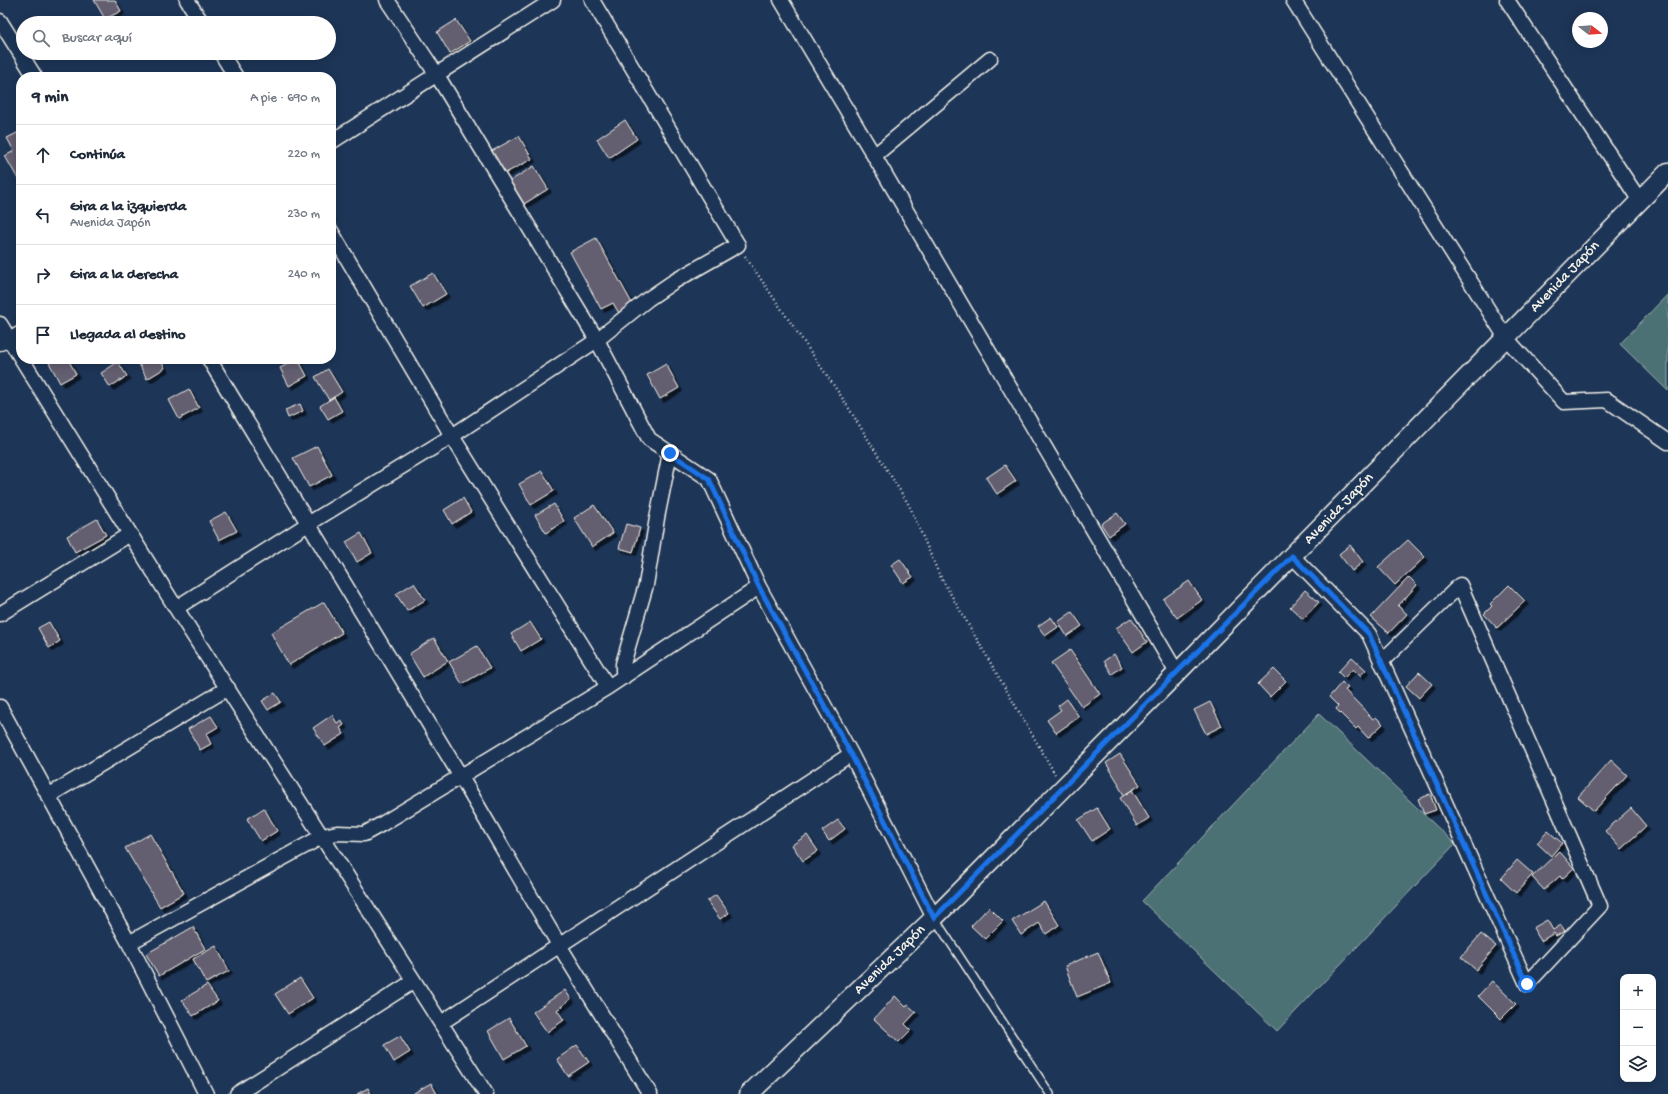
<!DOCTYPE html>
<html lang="es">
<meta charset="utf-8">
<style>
:root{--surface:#fff;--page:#f2f2f3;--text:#1f2937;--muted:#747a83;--line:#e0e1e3}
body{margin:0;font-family:"Gochi Hand",sans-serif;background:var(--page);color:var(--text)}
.controls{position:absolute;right:12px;bottom:12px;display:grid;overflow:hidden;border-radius:8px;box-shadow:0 2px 10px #0003}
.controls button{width:36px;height:36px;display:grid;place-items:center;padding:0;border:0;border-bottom:1px solid var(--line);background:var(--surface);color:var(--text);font:20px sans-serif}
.compass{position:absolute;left:1572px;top:12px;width:36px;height:36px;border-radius:50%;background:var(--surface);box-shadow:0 2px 10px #0003;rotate:107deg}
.stop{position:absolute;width:12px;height:12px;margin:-9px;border:3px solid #1a73e8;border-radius:50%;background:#fff}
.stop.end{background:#1a73e8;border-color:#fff;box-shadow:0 1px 4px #0008}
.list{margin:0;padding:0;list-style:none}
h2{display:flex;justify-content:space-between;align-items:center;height:52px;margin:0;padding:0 16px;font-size:17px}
h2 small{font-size:13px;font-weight:400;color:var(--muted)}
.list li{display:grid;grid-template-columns:26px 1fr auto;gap:12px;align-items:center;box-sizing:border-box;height:60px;padding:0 16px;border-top:1px solid var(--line)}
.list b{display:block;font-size:15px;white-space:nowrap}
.list p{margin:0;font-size:13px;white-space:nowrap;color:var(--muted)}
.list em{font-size:13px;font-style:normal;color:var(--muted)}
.icon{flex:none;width:22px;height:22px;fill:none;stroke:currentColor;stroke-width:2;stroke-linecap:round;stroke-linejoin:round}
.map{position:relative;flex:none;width:1668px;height:1094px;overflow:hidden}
.search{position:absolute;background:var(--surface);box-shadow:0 2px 10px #0003;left:16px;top:16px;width:320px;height:44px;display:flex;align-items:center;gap:10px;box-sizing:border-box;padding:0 14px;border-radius:22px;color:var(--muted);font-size:15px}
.panel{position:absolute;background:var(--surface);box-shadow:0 2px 10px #0003;left:16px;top:72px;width:320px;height:292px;border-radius:16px}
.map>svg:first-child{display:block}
</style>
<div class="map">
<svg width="1668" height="1094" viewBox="0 0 1668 1094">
<defs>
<filter id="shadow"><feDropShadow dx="3.5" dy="3.5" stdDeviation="0" flood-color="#0009"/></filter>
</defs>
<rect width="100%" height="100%" fill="#1d3557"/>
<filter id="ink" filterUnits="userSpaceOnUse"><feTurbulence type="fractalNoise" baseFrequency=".025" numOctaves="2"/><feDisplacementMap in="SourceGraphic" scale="8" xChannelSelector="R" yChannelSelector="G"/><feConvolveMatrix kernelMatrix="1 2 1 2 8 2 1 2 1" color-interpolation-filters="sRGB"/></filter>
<g filter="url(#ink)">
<path fill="#4c7174" stroke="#a0b1ae" d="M1668,294V391L1620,344Z
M1319,714L1455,844L1277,1031L1142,901Z"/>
<path fill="#635e71" stroke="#f4f1e8" filter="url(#shadow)" d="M94,0H115L121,11L105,19Z
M456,20L470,41L450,54L437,32Z
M625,120L637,139L609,158L597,139Z
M21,131V177L18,179L5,156L14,151L7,138Z
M519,136L532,159L502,175L490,152Z
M534,166L548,189L524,204L510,181Z
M596,238L634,307L620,315L613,303L601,309L570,252Z
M433,273L446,294L423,308L410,286Z
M47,359H68L76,374L60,383Z
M147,359H160L165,368L147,379L139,364Z
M298,359L307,376L289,386L280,368Z
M118,362L127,376L110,387L101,373Z
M666,364L679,388L660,399L647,375Z
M328,369L342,392L329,400L315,377Z
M189,389L199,408L179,419L169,400Z
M334,397L342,411L328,419L320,406Z
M300,404L303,411L288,418L285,410Z
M317,446L332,475L309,487L293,458Z
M1005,465L1016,481L997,494L986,478Z
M542,471L554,491L531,505L519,484Z
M463,498L471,512L452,524L444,510Z
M554,504L564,521L546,533L535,515Z
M594,505L613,533L592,547L574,518Z
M226,512L237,531L219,540L209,521Z
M1117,513L1125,524L1109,536L1101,524Z
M97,519L106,535L75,552L67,536Z
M626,524L640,528L633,552L619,548Z
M361,533L372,553L357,562L346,542Z
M1408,540L1425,557L1395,585L1378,567Z
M1350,545L1363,562L1352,571L1339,554Z
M900,559L913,577L903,583L891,565Z
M1409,577L1417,585L1398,606L1407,614L1389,633L1371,617Z
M1189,581L1202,600L1177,618L1163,599Z
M414,583L425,600L407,611L396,594Z
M1509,585L1525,601L1497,628L1484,614L1492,606L1490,604Z
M1305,590L1319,602L1303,619L1290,607Z
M324,602L342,633L289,665L271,633Z
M1072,612L1082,626L1067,636L1058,622Z
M1051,617L1058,627L1045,636L1038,626Z
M1131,618L1147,642L1133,652L1116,628Z
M49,622L60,641L49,648L38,628Z
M530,622L541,639L521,651L511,634Z
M434,638L448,661L423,677L409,654Z
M477,646L490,668L462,684L449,662Z
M1070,650L1100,694L1082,707L1051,663Z
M1114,654L1122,667L1112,674L1104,661Z
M1352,657L1366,670L1360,676L1353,669L1344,678L1338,672Z
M1274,669L1286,681L1270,697L1258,684Z
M1419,672L1432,684L1419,698L1406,686Z
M1342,682L1348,688L1345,690L1373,719L1376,717L1383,724L1368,738L1358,727L1356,729L1336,709L1338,706L1329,697Z
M275,693L281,702L268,710L262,701Z
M1067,699L1079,717L1056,733L1047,720L1061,710L1058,706Z
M1210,702L1222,726L1206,734L1194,710Z
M332,715L337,723L341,720L344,725L340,728L344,734L325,746L313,728Z
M211,716L218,727L206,734L211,744L200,750L188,729Z
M1120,754L1140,785L1124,795L1118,785L1119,784L1106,763Z
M1611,760L1627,775L1594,811L1578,797Z
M1132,790L1149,818L1137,826L1120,798Z
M1430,794L1436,810L1424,814L1418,799Z
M264,808L277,831L261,841L247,819Z
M1097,808L1110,829L1092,841L1078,820Z
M1631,808L1646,826L1621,849L1605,831Z
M838,820L845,829L829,841L822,831Z
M1548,831L1562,843L1551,856L1537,843Z
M150,834L184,893L160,907L125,848Z
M807,835L818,851L803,861L792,845Z
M1559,851L1574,868L1562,879L1560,876L1544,890L1532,877Z
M1517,860L1533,874L1516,893L1501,879Z
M716,895L729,913L720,919L707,901Z
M1044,901L1059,925L1046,934L1039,923L1021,935L1012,921Z
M989,907L1003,921L985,939L971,926Z
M1547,920L1553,930L1561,925L1565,931L1556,936L1554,933L1541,941L1533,928Z
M193,927L205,949L159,976L146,954Z
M1481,934L1496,946L1476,970L1461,957Z
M216,946L229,971L206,983L193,959Z
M1098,952L1111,983L1077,997L1065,966Z
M300,978L313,998L288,1014L275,994Z
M1492,981L1516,1004L1501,1019L1478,996Z
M207,985L218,1001L193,1016L182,1000Z
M565,990L571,999L557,1010L564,1020L547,1032L533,1012Z
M895,996L906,1007L908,1005L916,1012L905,1024L911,1030L899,1042L874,1019Z
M509,1018L526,1046L504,1059L488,1031Z
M400,1036L410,1052L394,1062L384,1045Z
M577,1045L589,1062L568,1076L557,1059Z
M431,1083L437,1094H414V1093Z
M368,1088L371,1094H357Z"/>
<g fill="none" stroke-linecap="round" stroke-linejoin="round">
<defs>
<path id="service" d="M935,919L1050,1094"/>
<path id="minor" d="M187,0L202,23
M387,0L437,75L597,340L649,439L709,479L759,587L851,754L934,918
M781,0L876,159L1177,673
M1293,0L1506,338L1564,402L1607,400L1668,442
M1507,0L1640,201
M0,21L35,77
M221,53L236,77
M331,142L553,0
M874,156L990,59
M331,231L452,436L608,687
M0,324L176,608L486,1094
M0,343L9,340L21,333
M209,359L461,777L559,945L650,1094
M1292,556L1369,634L1527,984L1600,906L1460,585L1381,662
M176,608L308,524L452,436L597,340L648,299L673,282L738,245L592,0
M0,614L130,534
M624,677L623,671V664L646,585L657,518L670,453
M0,707L129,943L206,1094
M48,796L228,688
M129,943L323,836L337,833L364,834L382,824L608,687L759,587
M441,1023L851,754
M237,1094L414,981"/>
<path id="tertiary" d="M749,1094L934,918L1177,673L1668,172"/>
</defs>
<use href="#service" stroke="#f4f1e8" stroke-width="10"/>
<use href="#minor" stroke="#f4f1e8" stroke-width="17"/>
<use href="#tertiary" stroke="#f4f1e8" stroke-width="21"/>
<path stroke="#f4f1e8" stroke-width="2.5" stroke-dasharray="1 3" stroke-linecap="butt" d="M745,256L843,399L909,505L939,574L1055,774"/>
<use href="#service" stroke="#1d3557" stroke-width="7"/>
<use href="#minor" stroke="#1d3557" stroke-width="14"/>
<use href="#tertiary" stroke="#1d3557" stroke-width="18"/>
</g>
</g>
<g fill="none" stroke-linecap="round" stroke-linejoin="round" filter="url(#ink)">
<path stroke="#1a73e8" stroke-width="5" d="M670,453L709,479L759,587L851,754L934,918L1292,556L1369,634L1527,984"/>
</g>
<g text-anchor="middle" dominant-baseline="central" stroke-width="3.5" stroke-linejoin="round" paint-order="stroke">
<g font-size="15" fill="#f4f1e8" stroke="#1d3557">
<text transform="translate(1565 277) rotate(-46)">Avenida Japón</text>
<text transform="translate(1339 509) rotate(-46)">Avenida Japón</text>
<text transform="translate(890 960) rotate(-44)">Avenida Japón</text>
</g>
</g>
</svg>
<div class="controls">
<button>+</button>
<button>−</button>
<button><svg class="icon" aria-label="layers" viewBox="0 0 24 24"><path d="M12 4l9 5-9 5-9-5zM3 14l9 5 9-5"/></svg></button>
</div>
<svg class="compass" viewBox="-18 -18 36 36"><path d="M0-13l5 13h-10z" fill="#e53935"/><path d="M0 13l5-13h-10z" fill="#747a83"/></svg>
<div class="stop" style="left:1527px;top:984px"></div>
<div class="stop end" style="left:670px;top:453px"></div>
<div class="search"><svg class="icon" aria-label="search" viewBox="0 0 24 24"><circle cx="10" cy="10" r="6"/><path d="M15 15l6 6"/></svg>Buscar aquí</div>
<section class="panel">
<h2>9 min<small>A pie · 690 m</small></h2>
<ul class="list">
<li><svg class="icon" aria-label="ahead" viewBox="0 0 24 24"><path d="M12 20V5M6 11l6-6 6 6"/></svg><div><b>Continúa</b></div><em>220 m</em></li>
<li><svg class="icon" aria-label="left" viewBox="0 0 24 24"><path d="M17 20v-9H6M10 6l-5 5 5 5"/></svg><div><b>Gira a la izquierda</b><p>Avenida Japón</p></div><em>230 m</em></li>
<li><svg class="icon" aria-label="right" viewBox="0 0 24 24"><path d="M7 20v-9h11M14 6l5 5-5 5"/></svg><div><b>Gira a la derecha</b></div><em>240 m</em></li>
<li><svg class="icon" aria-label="arrive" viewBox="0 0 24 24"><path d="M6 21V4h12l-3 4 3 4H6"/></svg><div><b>Llegada al destino</b></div></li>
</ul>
</section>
</div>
